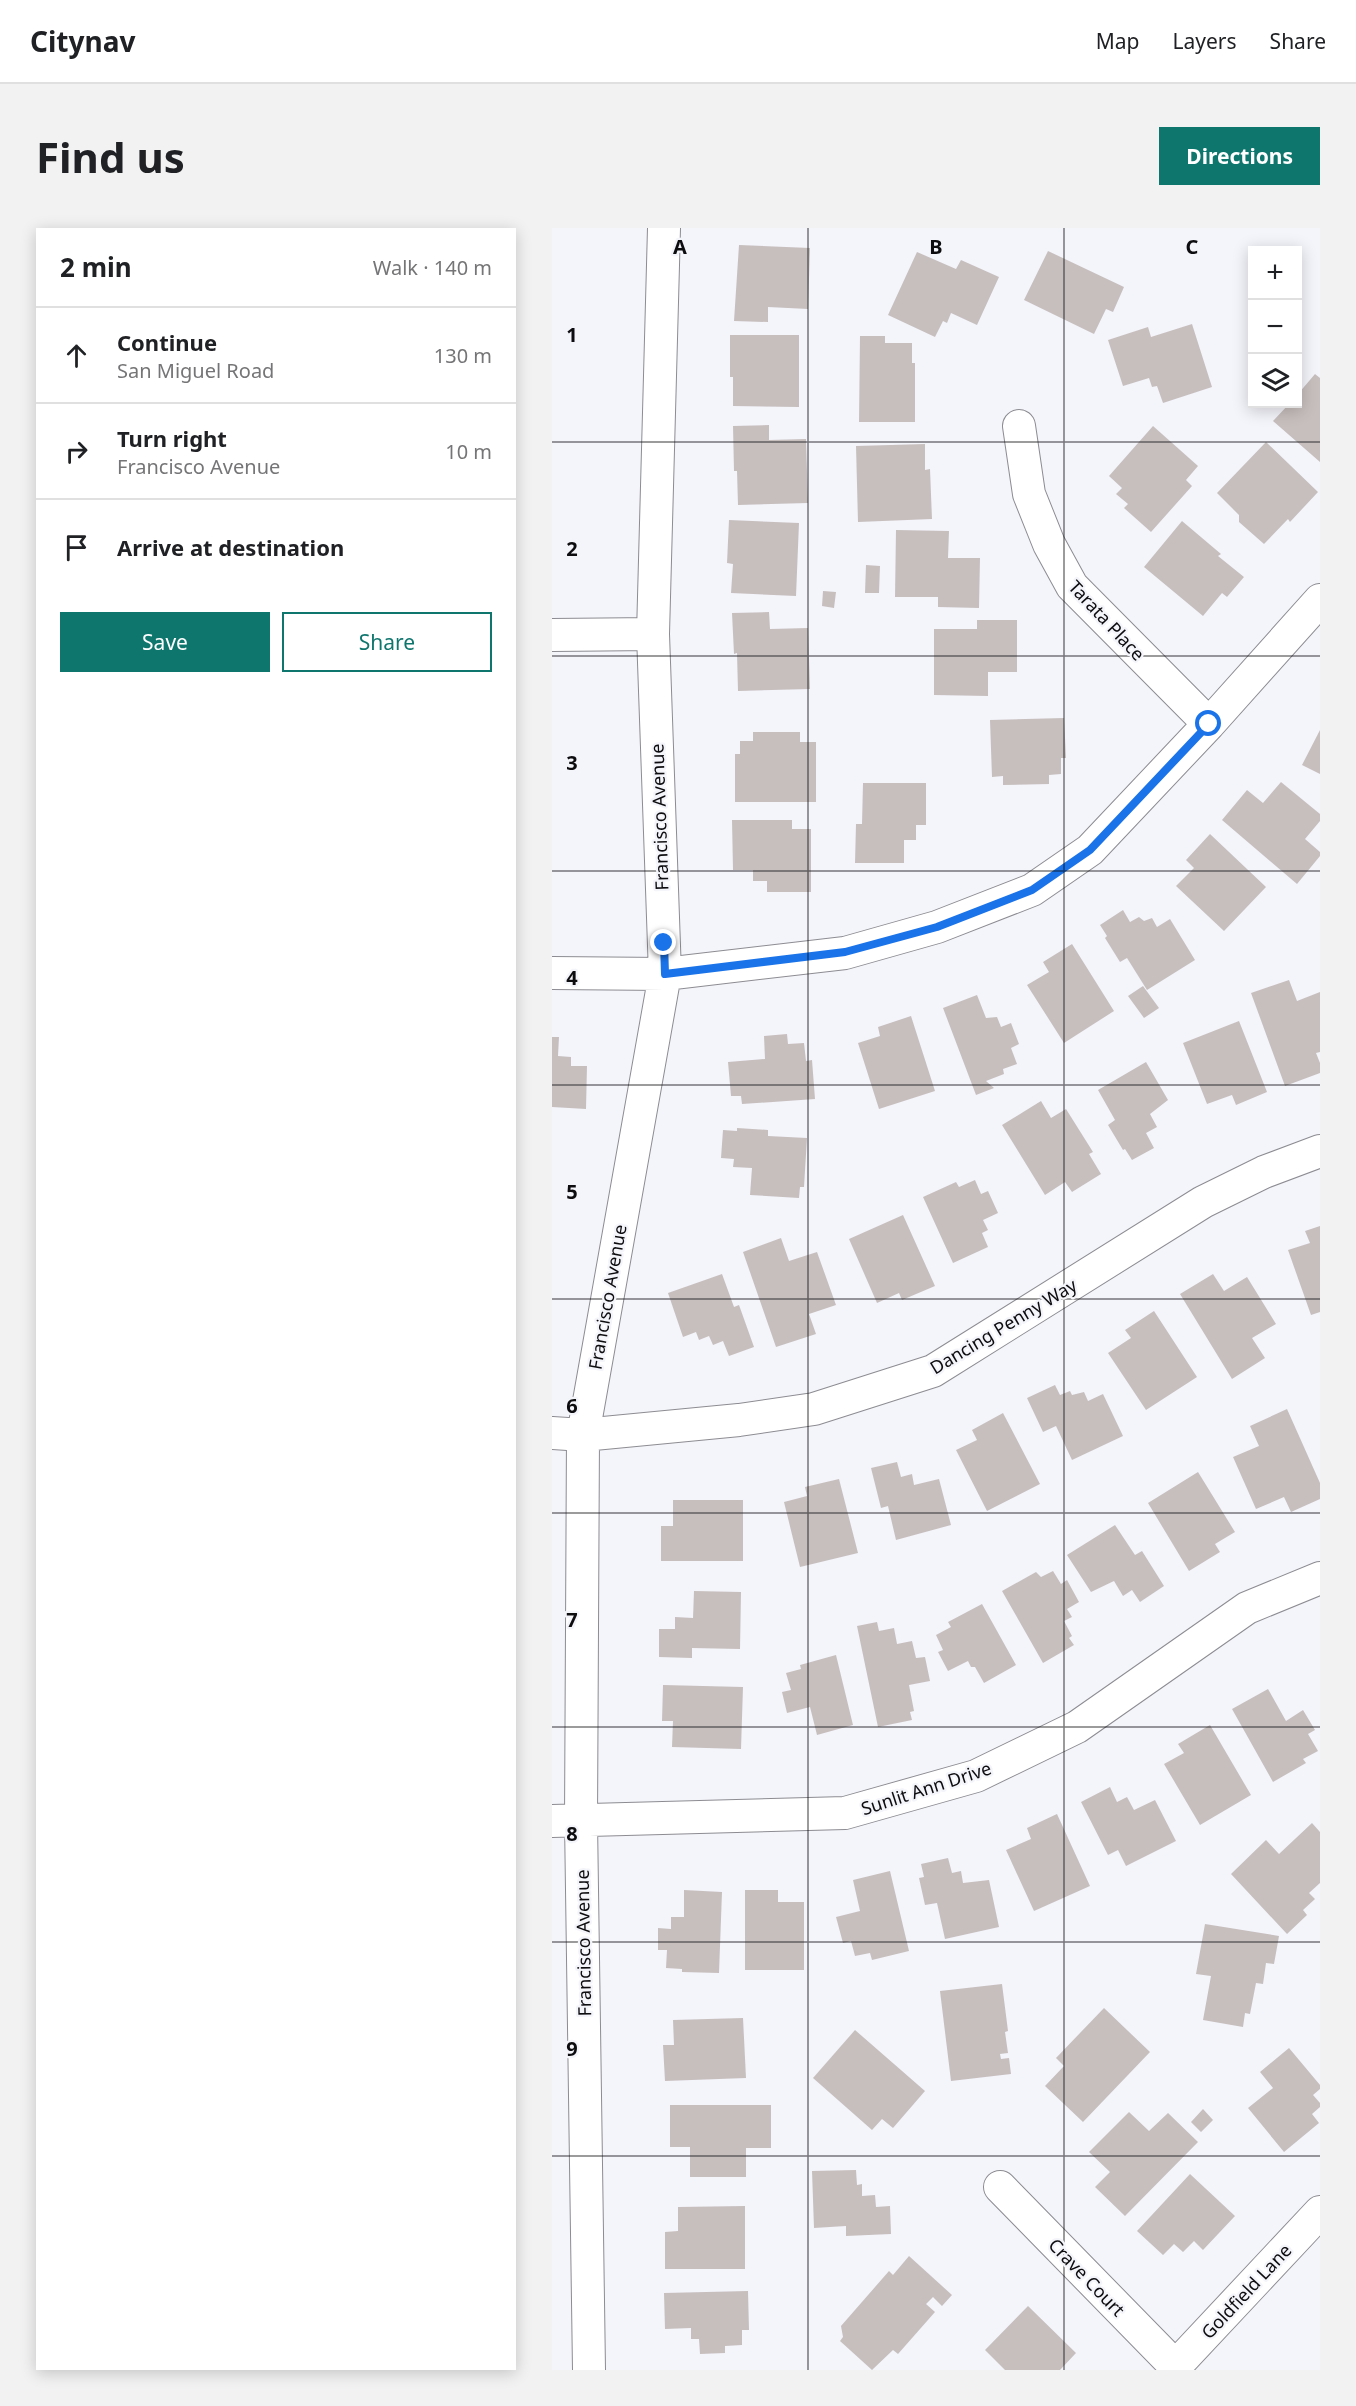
<!DOCTYPE html>
<meta charset="utf-8">
<style>
:root{--surface:#fff;--page:#f2f2f2;--text:#202124;--muted:#757577;--line:#e0e0e0;--accent:#0f766e}
body{margin:0;font-family:"Noto Sans",sans-serif;background:var(--page);color:var(--text)}
.controls{position:absolute;right:18px;top:18px;display:grid;overflow:hidden;border-radius:0px;box-shadow:0 3px 15px #0003}
.controls button{width:54px;height:54px;display:grid;place-items:center;padding:0;border:0;border-bottom:2px solid var(--line);background:var(--surface);color:var(--text);font:30px sans-serif}
.stop{position:absolute;width:18px;height:18px;margin:-14px;border:4px solid #1a73e8;border-radius:50%;background:#fff}
.stop.end{background:#1a73e8;border-color:#fff;box-shadow:0 2px 6px #0008}
.list{margin:0;padding:0;list-style:none}
h2{display:flex;justify-content:space-between;align-items:center;height:78px;margin:0;padding:0 24px;font-size:26px}
h2 small{font-size:20px;font-weight:400;color:var(--muted)}
.list li{display:grid;grid-template-columns:39px 1fr auto;gap:18px;align-items:center;box-sizing:border-box;height:96px;padding:0 24px;border-top:2px solid var(--line)}
.list b{display:block;font-size:22px;white-space:nowrap}
.list p{margin:0;font-size:20px;white-space:nowrap;color:var(--muted)}
.list em{font-size:20px;font-style:normal;color:var(--muted)}
.actions{display:flex;gap:12px;padding:18px 24px}
.actions a{flex:1;padding:14px 0;border:2px solid var(--accent);border-radius:0px;text-align:center;font-size:21px;color:var(--accent)}
.actions .main{background:var(--accent);color:#fff}
.icon{flex:none;width:33px;height:33px;fill:none;stroke:currentColor;stroke-width:2;stroke-linecap:round;stroke-linejoin:round}
.map{position:relative;flex:none;width:768px;height:2142px;overflow:hidden;border-radius:0px}
header{display:flex;align-items:center;gap:36px;box-sizing:border-box;height:84px;padding:0 30px;background:var(--surface);border-bottom:2px solid var(--line)}
header strong{font-size:28px}
nav{display:flex;gap:33px;margin-inline-start:auto;font-size:21px}
.intro{display:flex;align-items:center;justify-content:space-between;box-sizing:border-box;height:144px;padding:0 36px}
h1{margin:0;font-size:42px}
.button{padding:15px 27px;border-radius:0px;background:var(--accent);color:#fff;font-size:21px;font-weight:700}
main{display:flex;gap:36px;padding:0 36px}
aside{flex:1;background:var(--surface);border-radius:0px;box-shadow:0 3px 15px #0003}
.map>svg:first-child{display:block}
</style>
<header>
<strong>Citynav</strong>
<nav><a>Map</a><a>Layers</a><a>Share</a></nav>
</header>
<div class="intro"><h1>Find us</h1><a class="button">Directions</a></div>
<main>
<aside>
<h2>2 min<small>Walk · 140 m</small></h2>
<ul class="list">
<li><svg class="icon" aria-label="ahead" viewBox="0 0 24 24"><path d="M12 20V5M6 11l6-6 6 6"/></svg><div><b>Continue</b><p>San Miguel Road</p></div><em>130 m</em></li>
<li><svg class="icon" aria-label="right" viewBox="0 0 24 24"><path d="M7 20v-9h11M14 6l5 5-5 5"/></svg><div><b>Turn right</b><p>Francisco Avenue</p></div><em>10 m</em></li>
<li><svg class="icon" aria-label="arrive" viewBox="0 0 24 24"><path d="M6 21V4h12l-3 4 3 4H6"/></svg><div><b>Arrive at destination</b></div></li>
</ul>
<div class="actions"><a class="main">Save</a><a>Share</a></div>
</aside>
<div class="map">
<svg width="768" height="2142" viewBox="0 0 768 2142">
<rect width="100%" height="100%" fill="#f4f4fb"/>
<path fill="#c7bfbe" d="M187,17L258,20L256,81L216,79V94L182,93Z
M496,23L572,59L561,84L554,81L542,106L472,72Z
M365,24L404,41L409,32L447,49L425,97L399,85L395,95L391,93L383,109L336,87Z
M640,96L660,159L611,175L605,158L600,159L597,150L571,158L556,112L596,99L599,109Z
M178,107H247V179L181,178V149H178Z
M308,108H333V115H360V135H363V194H307Z
M763,146L768,150V234L721,193L737,176H746V166Z
M217,197V212L254,211L256,275L186,277L185,243H182L181,198Z
M601,198L646,238L634,252L640,258L599,304L572,280L576,276L564,266L570,260L557,248Z
M714,214L766,264L738,294L736,291L712,316L687,294V287L665,265Z
M373,216V242L378,241L380,291L306,294L304,218Z
M177,292L247,295L244,368L179,365L181,336L175,335Z
M630,293L669,326L666,328L692,349L675,369L670,365L651,388L592,339Z
M344,302L397,303L396,330H428L427,380L386,379V369H343Z
M314,337L328,338L327,365H313Z
M271,363L284,364L282,380L270,378Z
M217,384L218,401L256,400L258,461L186,463L185,425L182,426L180,385Z
M425,392H465V444H436V468L382,467V401H425Z
M512,490L514,530H509V546L497,547V556L451,557V548L440,549L438,492Z
M768,502V546L750,537Z
M201,504H248V514H264V574H183V526H188V513H201Z
M729,554L768,586V593L753,611L768,624V628L745,656L670,592L695,562L711,575Z
M311,555H374V597H364V612H352V635H303L304,596H310Z
M180,592H240V601H259V664H215V653H201V642H181Z
M658,606L714,659L672,703L624,658L642,640L634,632Z
M571,682L578,694L587,689L592,693L600,690L605,699L618,691L643,732L595,762L575,730L568,734L553,710L555,708L548,697Z
M520,716L562,783L512,815L475,757L497,744L491,734Z
M737,752L745,773L768,764V824L764,825L768,835V845L733,858L699,765Z
M591,758L607,780L592,790L576,768Z
M425,767L434,790L445,789L449,799L459,795L467,816L459,820L465,836L451,841L452,846L434,853L442,860L424,867L391,780Z
M359,788L383,863L327,881L306,815L328,808L326,799Z
M687,793L715,864L684,877L680,867L655,876L631,815Z
M235,806L236,816L252,815L254,833L260,832L263,871L190,876L189,868H179L176,834L213,831L212,808Z
M0,809H7L6,828L19,829V838H35L34,881L0,879Z
M594,834L616,872L598,886L605,899L594,905L602,920L580,932L573,921L571,922L556,897L563,892L546,862Z
M489,873L499,890L514,881L541,924L537,926L549,946L520,964L513,954L493,967L450,897Z
M185,900L216,902V908L255,910L252,959H248L247,970L198,967L200,940L181,939L182,931L169,930L171,902L185,903Z
M423,952L429,966L436,963L446,985L431,992L436,1002L430,1005L436,1019L401,1035L371,969L404,954L407,959Z
M351,987L383,1058L350,1072L347,1065L325,1075L297,1011Z
M768,998V1084L759,1087L736,1022L758,1015L753,1003Z
M229,1010L237,1033L265,1024L284,1077L257,1086L264,1106L224,1119L191,1024Z
M170,1046L182,1079L187,1077L202,1119L177,1128L171,1113L161,1117L157,1108L147,1112L144,1104L131,1109L116,1065Z
M661,1046L672,1063L695,1049L724,1096L700,1110L713,1130L680,1151L628,1066Z
M602,1083L645,1149L594,1182L556,1125L579,1110L573,1102Z
M503,1157L508,1167L518,1163L520,1167L532,1164L536,1173L551,1166L571,1208L520,1232L504,1198L491,1204L475,1170Z
M735,1181L768,1255V1271L739,1284L732,1269L704,1281L681,1229L707,1218L698,1198Z
M451,1185L488,1256L435,1283L404,1222L425,1212L420,1202Z
M345,1234L349,1249L360,1246L362,1257L387,1251L399,1297L344,1312L336,1278L329,1280L319,1240Z
M646,1244L683,1304L663,1316L668,1324L637,1343L596,1275Z
M287,1251L306,1325L248,1339L232,1274L255,1268L253,1259Z
M121,1272H191V1333H109V1298H121Z
M563,1297L583,1327L590,1323L612,1358L588,1374L580,1362L571,1368L562,1353L539,1364L515,1327Z
M501,1343L509,1356L515,1352L527,1374L515,1381L520,1389L512,1393L520,1408L517,1410L522,1417L491,1435L450,1363L484,1344L489,1349Z
M142,1363L189,1364L188,1421L140,1420V1430L107,1429V1401H123V1389L141,1390Z
M430,1376L464,1437L432,1455L423,1439H419L416,1433L396,1443L386,1424L391,1422L384,1407L399,1399L396,1394Z
M325,1394L327,1403L342,1400L345,1416L360,1413L364,1430L373,1429L378,1453L357,1457L362,1483L358,1484L360,1492L326,1499L305,1398Z
M284,1427L301,1497L265,1507L258,1479L235,1485L230,1464L239,1462L234,1445L249,1441L248,1437Z
M111,1457L191,1459L189,1521L120,1519L121,1493H110Z
M716,1461L734,1493L751,1482L763,1502L756,1506L766,1523L751,1531L754,1535L721,1554L680,1481Z
M658,1497L699,1567L648,1597L612,1536L632,1525L626,1516Z
M558,1559L565,1574L575,1569L582,1582L603,1572L624,1613L574,1638L566,1622L556,1627L529,1574Z
M505,1586L538,1658L482,1683L454,1622L479,1611L475,1600Z
M760,1595L768,1604V1655L757,1665L763,1671L751,1682L755,1687L735,1706L679,1646L714,1612L727,1626Z
M396,1630L400,1645L409,1643L411,1655L437,1652L447,1699L393,1711L385,1675L373,1677L367,1650L372,1649L369,1636Z
M338,1643L357,1723L320,1732L318,1725L303,1728L299,1713L291,1715L284,1689L308,1683L301,1652Z
M132,1662L170,1664L167,1745L130,1744V1741L114,1740L115,1722H106V1700L119,1701V1689H132Z
M193,1662H226V1674H252V1742H193Z
M653,1696L727,1708L722,1736L714,1735L711,1756L704,1755L698,1786L693,1785L691,1799L651,1792L659,1748L644,1746Z
M450,1756L456,1803L453,1804L456,1825L448,1826L449,1831L457,1830L459,1846L399,1853L388,1763Z
M552,1780L598,1824L531,1894L493,1858L512,1838L504,1830Z
M191,1790L194,1850L113,1853L111,1817H122L121,1792Z
M303,1802L373,1863L341,1900L330,1891L320,1902L261,1850Z
M737,1820L768,1857V1861L761,1867L768,1875V1879L760,1886L767,1895L732,1924L696,1880L721,1860L708,1844Z
M118,1877H219V1920H194V1949H138V1919H118Z
M651,1881L661,1892L649,1904L639,1894Z
M577,1884L597,1903L616,1885L646,1914L573,1988L543,1959L558,1944L537,1924Z
M304,1942L305,1957L310,1956V1968L323,1967L324,1979L338,1978L339,2006L294,2008V1998L262,2000L260,1943Z
M638,1946L683,1988L651,2022L642,2013L631,2024L622,2016L611,2027L585,2003Z
M193,1978V2041H113V2004L126,2003V1979Z
M357,2028L400,2067L390,2078L381,2069L374,2076L383,2084L346,2126L341,2122L320,2142L288,2113L291,2109L289,2098L337,2043L341,2047Z
M196,2063L197,2102H190V2117L173,2118V2125L148,2126L147,2111H139V2100L113,2101L112,2065Z
M476,2078L524,2125L508,2142H453L433,2122Z"/>
<g fill="none" stroke-linecap="round" stroke-linejoin="round">
<defs>
<path id="street" d="M467,198L477,266L497,316L520,358L657,496
M0,407L101,406
M0,745L113,746L293,725L385,699L480,662L538,622L657,496L768,372
M0,1205L31,1207L187,1192L262,1181L381,1143L651,974L712,944L768,923
M0,1593L293,1585L424,1548L525,1499L695,1380L768,1350
M448,1959L623,2138
M37,2142L29,1593L31,1207L113,746L101,406L112,0
M620,2142L768,1984"/>
</defs>
<use href="#street" stroke="#8c8c92" stroke-width="34"/>
<use href="#street" stroke="#fff" stroke-width="32"/>
</g>
<g fill="none" stroke-linecap="round" stroke-linejoin="round">
<path stroke="#1a73e8" stroke-width="8" d="M112,715L113,746L293,724L385,699L480,662L538,622L657,496"/>
</g>
<path fill="none" stroke="#0d0d0f" stroke-width="1.5" stroke-opacity="0.55" d="M256,0V2142M512,0V2142M0,214H768M0,428H768M0,643H768M0,857H768M0,1071H768M0,1285H768M0,1499H768M0,1714H768M0,1928H768"/>
<g text-anchor="middle" dominant-baseline="central" stroke-width="4.5" stroke-linejoin="round" paint-order="stroke">
<g font-size="18" fill="#0d0d0f" stroke="#f4f4fb">
<text transform="translate(555 392) rotate(47)">Tarata Place</text>
<text transform="translate(107 589) rotate(-92)">Francisco Avenue</text>
<text transform="translate(55 1069) rotate(-80)">Francisco Avenue</text>
<text transform="translate(451 1098) rotate(-31)">Dancing Penny Way</text>
<text transform="translate(374 1560) rotate(-18)">Sunlit Ann Drive</text>
<text transform="translate(31 1715) rotate(-91)">Francisco Avenue</text>
<text transform="translate(535 2049) rotate(46)">Crave Court</text>
<text transform="translate(694 2063) rotate(-47)">Goldfield Lane</text>
</g>
</g>
<g font-size="20" text-anchor="middle" font-weight="bold" fill="#0d0d0f" stroke="#f4f4fb" stroke-width="4.5" stroke-linejoin="round" paint-order="stroke">
<text x="128" y="26">A</text>
<text x="384" y="26">B</text>
<text x="640" y="26">C</text>
<text x="20" y="114">1</text>
<text x="20" y="328">2</text>
<text x="20" y="542">3</text>
<text x="20" y="757">4</text>
<text x="20" y="971">5</text>
<text x="20" y="1185">6</text>
<text x="20" y="1399">7</text>
<text x="20" y="1613">8</text>
<text x="20" y="1828">9</text>
</g>
</svg>
<div class="controls">
<button>+</button>
<button>−</button>
<button><svg class="icon" aria-label="layers" viewBox="0 0 24 24"><path d="M12 4l9 5-9 5-9-5zM3 14l9 5 9-5"/></svg></button>
</div>
<div class="stop" style="left:657px;top:496px"></div>
<div class="stop end" style="left:112px;top:715px"></div>
</div>
</main>
